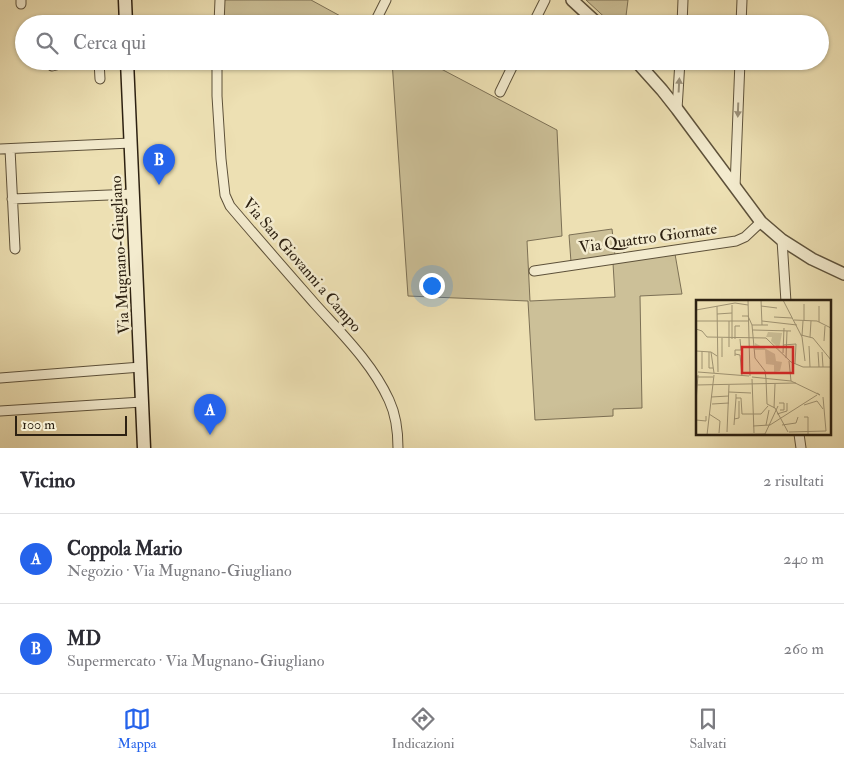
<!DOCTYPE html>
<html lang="it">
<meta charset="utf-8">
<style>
:root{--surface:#fff;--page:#f7f7f7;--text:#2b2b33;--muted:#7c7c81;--line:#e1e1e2;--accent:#2563eb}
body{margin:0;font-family:"IM FELL Double Pica",serif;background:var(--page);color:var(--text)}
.scale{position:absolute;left:15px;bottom:12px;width:112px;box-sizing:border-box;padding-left:5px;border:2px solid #2d2112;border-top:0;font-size:14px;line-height:18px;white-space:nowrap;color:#2d2112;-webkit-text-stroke:4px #f3ebce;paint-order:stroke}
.you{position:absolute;left:431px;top:285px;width:18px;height:18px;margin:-12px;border:4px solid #fff;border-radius:50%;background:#1a73e8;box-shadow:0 0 0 8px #1a73e833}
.badge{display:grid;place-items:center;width:32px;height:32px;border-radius:50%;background:var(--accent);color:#fff;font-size:16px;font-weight:700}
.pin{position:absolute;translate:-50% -41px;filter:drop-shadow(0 1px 2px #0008)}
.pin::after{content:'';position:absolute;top:26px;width:18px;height:15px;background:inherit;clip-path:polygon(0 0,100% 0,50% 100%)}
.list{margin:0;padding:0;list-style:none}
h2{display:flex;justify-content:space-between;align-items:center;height:65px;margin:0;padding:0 20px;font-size:21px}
h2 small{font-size:16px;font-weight:400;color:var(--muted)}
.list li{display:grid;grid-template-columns:32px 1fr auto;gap:15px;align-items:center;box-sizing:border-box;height:90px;padding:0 20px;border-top:1px solid var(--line)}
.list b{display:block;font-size:19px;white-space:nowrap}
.list p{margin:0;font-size:16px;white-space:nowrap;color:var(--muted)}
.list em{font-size:16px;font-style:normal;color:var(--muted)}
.icon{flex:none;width:28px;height:28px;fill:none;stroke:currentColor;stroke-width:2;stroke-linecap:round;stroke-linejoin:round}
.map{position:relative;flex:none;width:844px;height:448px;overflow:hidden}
.search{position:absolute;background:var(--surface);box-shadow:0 1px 4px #0004;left:15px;right:15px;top:15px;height:55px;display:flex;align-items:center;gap:12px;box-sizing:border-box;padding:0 18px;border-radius:28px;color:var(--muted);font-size:19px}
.sheet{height:245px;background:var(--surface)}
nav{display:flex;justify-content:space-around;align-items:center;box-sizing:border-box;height:70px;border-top:1px solid var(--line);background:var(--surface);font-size:14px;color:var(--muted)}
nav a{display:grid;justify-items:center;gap:2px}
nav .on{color:var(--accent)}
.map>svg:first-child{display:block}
</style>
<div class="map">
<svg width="844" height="448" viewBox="0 0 844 448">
<rect width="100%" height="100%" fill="#ede0b3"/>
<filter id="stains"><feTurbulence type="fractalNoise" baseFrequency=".004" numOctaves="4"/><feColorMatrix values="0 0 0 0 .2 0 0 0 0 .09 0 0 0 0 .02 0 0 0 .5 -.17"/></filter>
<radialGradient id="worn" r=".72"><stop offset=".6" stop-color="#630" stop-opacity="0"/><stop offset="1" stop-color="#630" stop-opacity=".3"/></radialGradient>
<path fill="#ccc098" stroke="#7c7055" d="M224,0H311L355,24H223Z
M586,0H628L625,24H612Z
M221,61H342C301,67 261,64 221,62Z
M392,61H426L557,130L562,236L527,241L530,301L615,297L613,263L675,254L682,294L640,296L642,408L613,409V416L535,420L528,301L408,296Z
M612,229L615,255L571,262L569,235Z"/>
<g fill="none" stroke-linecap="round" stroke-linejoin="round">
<defs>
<path id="minor" d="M21,0V4
M219,24L220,0
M374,24L386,0
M533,24L545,0
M682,24L683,0
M741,24L742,0
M99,61L100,79
M217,61V96L221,159L225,195L230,206C258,239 287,272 315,304C342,334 372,363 389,400C396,415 398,432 398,448
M52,66L73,61
M500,92L515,61
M677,109L680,61
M0,149L131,143
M10,149L15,249
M735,187L740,61
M12,199L133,194
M782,240L786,302
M534,271L736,241L745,237L761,222
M0,378L141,367
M0,411L142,402
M799,434L801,448"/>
<path id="tertiary" d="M572,0L598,24
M636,61L662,90L677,109L761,222L782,240L812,259L844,274"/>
<path id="secondary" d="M125,0L126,24
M127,61L144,448"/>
</defs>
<use href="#minor" stroke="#5d513a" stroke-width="11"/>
<use href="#tertiary" stroke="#5d513a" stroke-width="14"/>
<use href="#secondary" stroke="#2d2112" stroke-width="15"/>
<use href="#minor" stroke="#f3ebce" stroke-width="9"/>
<use href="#tertiary" stroke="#f3ebce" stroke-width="11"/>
<use href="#secondary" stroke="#f3ebce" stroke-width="12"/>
</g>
<defs><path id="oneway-solid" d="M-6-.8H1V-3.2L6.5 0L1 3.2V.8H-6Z" transform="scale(1.25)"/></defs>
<g fill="#9a9079">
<use href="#oneway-solid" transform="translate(679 85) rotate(-87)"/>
<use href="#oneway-solid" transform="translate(738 110) rotate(92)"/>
</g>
<g text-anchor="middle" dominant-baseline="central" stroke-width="5" stroke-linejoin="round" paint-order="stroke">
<g font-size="16" fill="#2d2112" stroke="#f3ebce">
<text transform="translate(648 238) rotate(-8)">Via Quattro Giornate</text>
<text transform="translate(120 255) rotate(-93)">Via Mugnano-Giugliano</text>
<text transform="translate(302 265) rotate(49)">Via San Giovanni a Campo</text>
</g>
</g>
<g transform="translate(696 300)">
<rect width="135" height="135" fill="#ede0b3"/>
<path d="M72,32L86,33L83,49L75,41L76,37H70ZM59,43L79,54L80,61L86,62L84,71L78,72V65L70,64L69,50H59Z" fill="#ccc098"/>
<path fill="none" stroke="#a09473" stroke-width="1" d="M52,0L54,76M65,0L66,25M87,0L106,37M36,5V39M21,6L22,72M65,6L81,8M0,10L39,3L52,5M0,10V70M21,14L36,13M46,16H52L56,25L59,58L69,71L70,79M78,17L96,18M98,20L121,21L135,28M0,21H52M33,21V47M66,21L101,25M108,21V4M123,22V6M56,25H72M0,29L6,31L11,37L70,38L95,62L107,67H135M57,30L95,31M105,35L117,38L135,60M106,36L107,21M106,37L109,61M114,37L115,21M39,39V26H44M128,41L129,26M87,45L100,44L99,64M113,46L114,67M0,51L15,52L21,56M13,52V68H17M15,52L18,73M122,52L123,67M126,52L127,67M87,53L88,28M39,54L44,55L46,76M39,56V50H45L44,39M26,57V38M90,58L91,31M93,61L95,81M6,69V51M2,72L53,76M1,77H17M56,77L95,81L124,95L121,93M56,79L58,133M70,79L71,104L79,108L92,132M0,85L100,83M33,92L55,93M40,94V98H45L46,114M15,97L33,96M127,97L130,131M0,102L2,75M83,103H88V110H84M16,104L33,103M108,105L121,101L127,109M78,108L79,84M13,114L24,121L23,133M46,114H65L72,106M81,114L91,111V103M108,117H112V135M38,119L43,118V101M0,120L10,121V116M38,125L40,98M70,125L73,110M74,125L121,95M86,125L100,123L102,117M57,126L74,125M31,132L33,85M93,132L130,131M11,135L18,75M23,135L69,134L82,106"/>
<path fill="#d62828" fill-opacity="0.15" stroke="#d62828" stroke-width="2.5" d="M46,47H97V73H46Z"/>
<rect width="135" height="135" fill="none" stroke="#2d2112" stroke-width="2.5"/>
</g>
<rect width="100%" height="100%" filter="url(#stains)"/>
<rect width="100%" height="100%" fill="url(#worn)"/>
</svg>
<div class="scale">100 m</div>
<div class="you"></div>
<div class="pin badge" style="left:210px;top:435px">A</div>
<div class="pin badge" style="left:159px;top:185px">B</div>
<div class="search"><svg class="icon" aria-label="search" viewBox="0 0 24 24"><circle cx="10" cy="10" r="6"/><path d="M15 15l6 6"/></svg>Cerca qui</div>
</div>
<section class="sheet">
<h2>Vicino<small>2 risultati</small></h2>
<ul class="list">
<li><span class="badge">A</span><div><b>Coppola Mario</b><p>Negozio · Via Mugnano-Giugliano</p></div><em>240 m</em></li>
<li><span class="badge">B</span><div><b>MD</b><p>Supermercato · Via Mugnano-Giugliano</p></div><em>260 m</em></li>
</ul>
</section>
<nav>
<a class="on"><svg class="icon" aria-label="map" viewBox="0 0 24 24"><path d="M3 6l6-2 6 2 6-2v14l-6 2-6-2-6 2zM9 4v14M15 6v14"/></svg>Mappa</a>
<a><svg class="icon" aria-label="directions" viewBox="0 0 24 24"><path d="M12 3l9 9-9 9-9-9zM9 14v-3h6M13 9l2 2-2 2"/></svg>Indicazioni</a>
<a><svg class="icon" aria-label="saved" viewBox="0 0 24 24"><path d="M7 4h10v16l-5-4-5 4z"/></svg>Salvati</a>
</nav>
